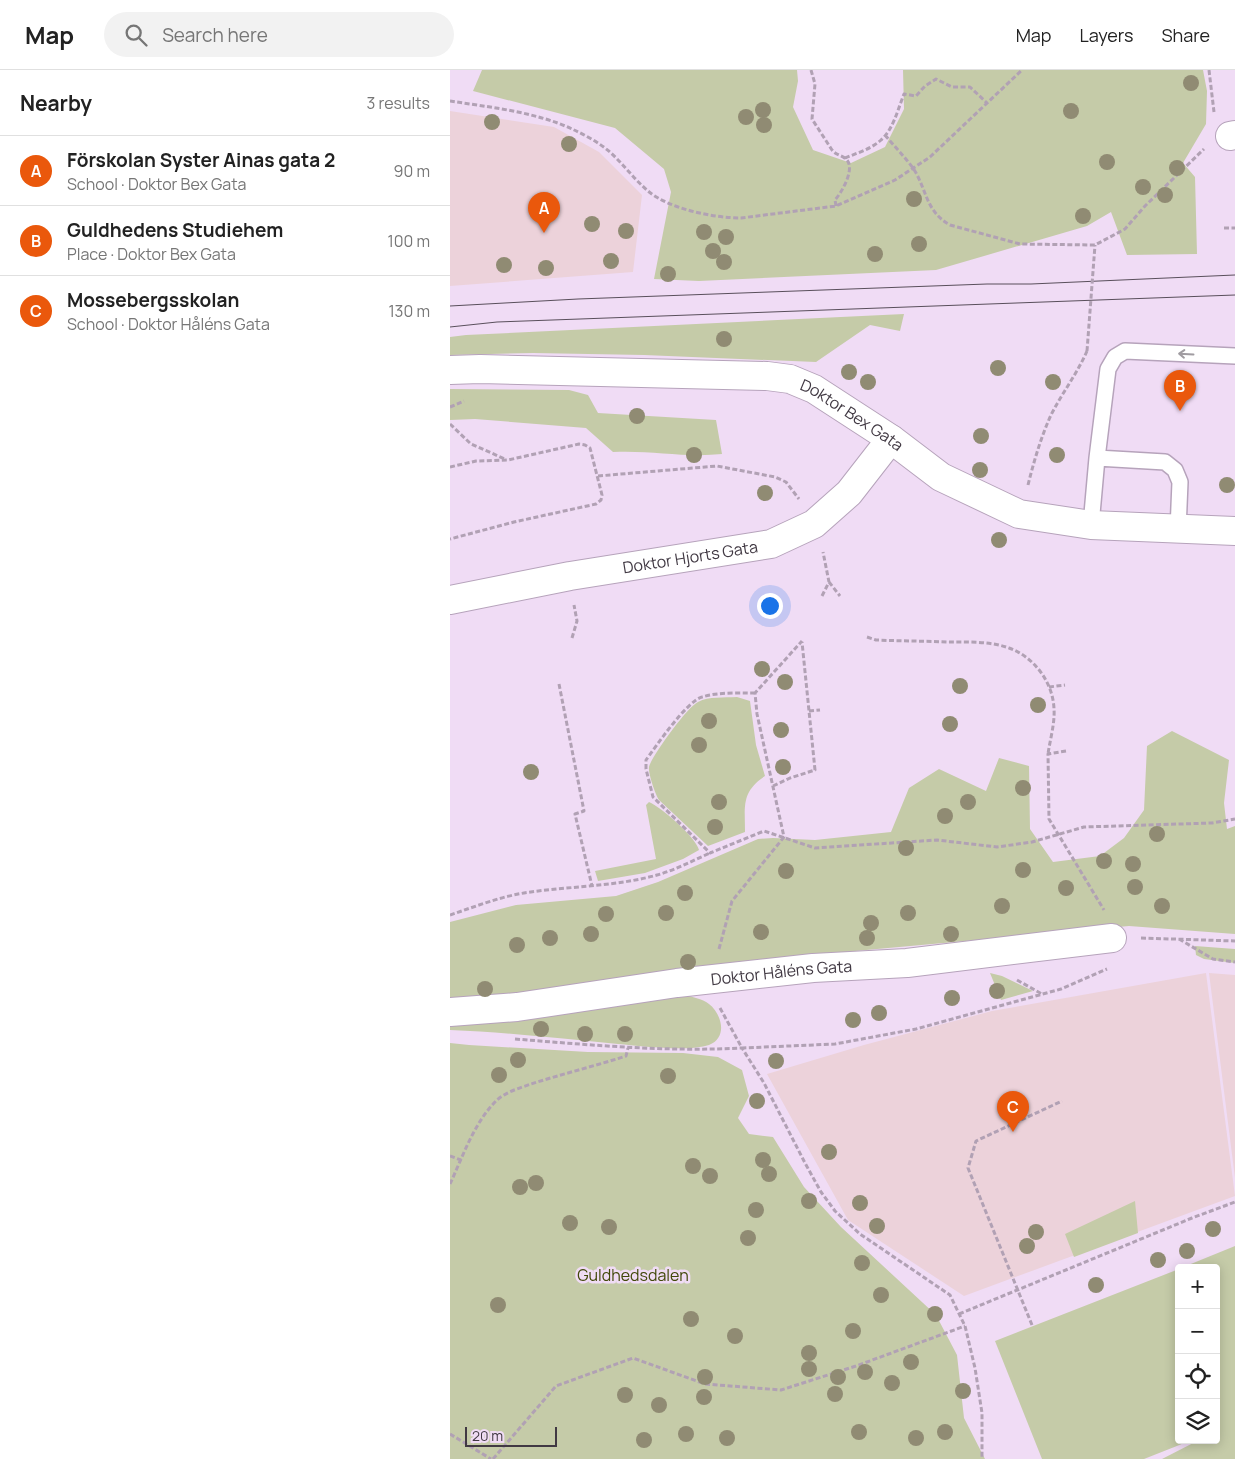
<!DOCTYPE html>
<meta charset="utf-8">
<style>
:root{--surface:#fff;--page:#f2f2f2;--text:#222;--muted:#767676;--line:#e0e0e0;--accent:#ea580c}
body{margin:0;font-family:Manrope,sans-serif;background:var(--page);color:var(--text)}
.controls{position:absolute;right:15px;bottom:15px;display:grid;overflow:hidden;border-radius:5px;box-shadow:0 2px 12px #0003}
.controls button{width:45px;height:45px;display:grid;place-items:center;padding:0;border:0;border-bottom:1px solid var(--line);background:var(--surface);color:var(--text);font:25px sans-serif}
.scale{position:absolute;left:15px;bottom:12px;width:92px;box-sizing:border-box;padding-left:5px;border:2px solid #413943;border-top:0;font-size:14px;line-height:18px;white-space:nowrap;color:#413943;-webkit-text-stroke:4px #f0dcf5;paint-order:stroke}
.you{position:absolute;left:319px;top:535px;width:18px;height:18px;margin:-12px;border:4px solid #fff;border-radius:50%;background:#1a73e8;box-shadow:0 0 0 8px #1a73e833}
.badge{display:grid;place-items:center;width:32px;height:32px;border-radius:50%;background:var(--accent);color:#fff;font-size:16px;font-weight:700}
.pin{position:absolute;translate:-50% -41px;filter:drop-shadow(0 1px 2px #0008)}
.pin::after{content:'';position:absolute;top:26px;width:18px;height:15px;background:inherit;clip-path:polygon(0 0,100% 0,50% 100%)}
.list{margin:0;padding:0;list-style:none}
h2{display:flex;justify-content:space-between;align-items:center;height:65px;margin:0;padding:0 20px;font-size:21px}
h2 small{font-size:16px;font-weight:400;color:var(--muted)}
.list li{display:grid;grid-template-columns:32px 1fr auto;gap:15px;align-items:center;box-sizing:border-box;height:70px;padding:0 20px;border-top:1px solid var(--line)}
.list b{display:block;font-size:19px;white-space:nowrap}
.list p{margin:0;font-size:16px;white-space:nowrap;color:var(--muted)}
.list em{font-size:16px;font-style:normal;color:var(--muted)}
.icon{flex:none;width:28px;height:28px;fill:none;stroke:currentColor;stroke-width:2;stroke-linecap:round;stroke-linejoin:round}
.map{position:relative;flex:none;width:785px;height:1389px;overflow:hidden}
header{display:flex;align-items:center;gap:30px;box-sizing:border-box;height:70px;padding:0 25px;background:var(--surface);border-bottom:1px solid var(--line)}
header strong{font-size:24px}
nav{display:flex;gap:28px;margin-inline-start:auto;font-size:18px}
.search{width:350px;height:45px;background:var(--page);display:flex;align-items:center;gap:12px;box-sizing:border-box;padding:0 18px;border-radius:28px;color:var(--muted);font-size:19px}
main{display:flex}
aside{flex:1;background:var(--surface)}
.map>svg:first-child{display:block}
</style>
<header>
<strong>Map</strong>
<div class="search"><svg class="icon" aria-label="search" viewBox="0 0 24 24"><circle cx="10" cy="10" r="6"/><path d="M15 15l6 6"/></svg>Search here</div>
<nav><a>Map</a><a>Layers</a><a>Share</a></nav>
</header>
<main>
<aside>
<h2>Nearby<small>3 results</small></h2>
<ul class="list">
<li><span class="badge">A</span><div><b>Förskolan Syster Ainas gata 2</b><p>School · Doktor Bex Gata</p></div><em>90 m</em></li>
<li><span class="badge">B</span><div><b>Guldhedens Studiehem</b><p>Place · Doktor Bex Gata</p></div><em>100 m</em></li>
<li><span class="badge">C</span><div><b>Mossebergsskolan</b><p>School · Doktor Håléns Gata</p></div><em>130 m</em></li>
</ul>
</aside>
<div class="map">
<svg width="785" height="1389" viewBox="0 0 785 1389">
<rect width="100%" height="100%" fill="#f0dcf5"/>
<path fill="#ecd2da" d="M0,41L104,57L149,82L192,125L183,202L0,216Z
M756,903L785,1126L514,1226L398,1150L317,1004L414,975L542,941Z
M759,903L785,905V1108Z"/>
<path fill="#c5cba8" d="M32,0H347L348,11L343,37L363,80L401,93L435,77L454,39L453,0H753L757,21L756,54L733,93L745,107L747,184L677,185L661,142L637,156L486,200L249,211L204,209L221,122L214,99L165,58L23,21Z
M454,244L450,261L420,255L366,292L194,285L83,283L0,285V267L16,265Z
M0,319L119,320L138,325L148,343L266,350L272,384C235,388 201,380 163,382L136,358L25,349L0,350Z
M287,627L300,631L306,675L315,706C291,722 295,736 295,762L258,776L209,730C205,724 198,703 199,697C201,687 238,636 248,632C259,626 274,628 287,627Z
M722,661L779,690L774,733L777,759L785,756V864L679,856L405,881L206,904L38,928L0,927V852L66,835L166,826L208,812L308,769L323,768L365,770L441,762L459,718L489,699L536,721L549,688L579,696L580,759L603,792L650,786L674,768L694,740L697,676Z
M199,732C211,737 246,767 249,780L233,789L195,803L148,811L145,801L206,789L196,735Z
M745,876L785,879V893L754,889L746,885Z
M540,903L552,906L583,921L551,930Z
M234,925C243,927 253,929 259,934C272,944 278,968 259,975C238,982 191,976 168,974C112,969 56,962 0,960V949Z
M0,973L19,975L138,982L233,983L268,987L292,1000L299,1026L288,1048L299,1064L323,1067L354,1117L391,1157L486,1245L507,1285L514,1348L535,1389H0Z
M685,1131L688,1163L624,1187L615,1164Z
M785,1176V1389H712L749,1370H766V1198H731Z
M729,1199V1370H742L694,1389H592L545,1271Z"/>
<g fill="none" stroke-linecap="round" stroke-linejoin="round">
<defs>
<path id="lane" d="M647,388L715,392L725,400L730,412L728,460
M641,455L647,388L658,299L665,287L675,281L785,286"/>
<g id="street">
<path d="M780,66L785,65"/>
<path id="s1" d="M0,300L30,299L317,306L340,309L364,319L441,369L491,407L569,444L641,455L785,461"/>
<path id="s2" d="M0,530L120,506L321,474L364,454L399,423L441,369"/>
<path id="s3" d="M0,942L67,937L227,913L363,898L457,893L662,868"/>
</g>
</defs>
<use href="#lane" stroke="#b6a3bb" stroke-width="18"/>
<use href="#street" stroke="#b6a3bb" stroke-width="30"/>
<path stroke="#b1a1b4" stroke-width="3" stroke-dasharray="5 2.5" stroke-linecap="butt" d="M361,0L365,14L362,49L382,80C386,85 391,85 396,89C406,98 392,122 385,130L386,136
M759,0L764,42
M0,31C39,37 86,42 122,59C135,65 150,73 161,83C174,95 184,109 198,121C219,139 264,148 291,148L386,136L445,110L480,87L572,0
M435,65C444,76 454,86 463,98C477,119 475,141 500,155L570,174L645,175L675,159L695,136L754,79
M395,88C407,83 421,79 431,70C443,60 448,39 454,24L466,26L475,16L486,9L502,17H520L537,33
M774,158H785
M0,337L14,331
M0,354L21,374L55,389
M0,397L26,391L58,390L129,374L135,375L140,378L152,425L151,430L146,434L64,452L0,469
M148,406L267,396L325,407L336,412L349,429
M578,415C584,391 591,367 601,345C612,323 627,304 637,281
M379,512L390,526
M372,526L379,512L373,482
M417,567L426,570C450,571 474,571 498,572C518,572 540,571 559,578C584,587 603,612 604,639C605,653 600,670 598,684
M122,568L127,551L124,535
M109,614L134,741L125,744L142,816
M599,617L615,615
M305,623C288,623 268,622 252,627C237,631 206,676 196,690V699L203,727L260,783L314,761L365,778L487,770L547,777L582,772L634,757L762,753L785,749
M359,641L370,640
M616,681L598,684L599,749L654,840
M323,716L340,708L365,700L352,572
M0,845C24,837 49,827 74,823C118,816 164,817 207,805C225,800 242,791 260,783
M691,868L785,871
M729,869L763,889L785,892
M269,879L282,831L334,767L307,644L305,623L352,571
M567,910L592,924
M270,938L292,978L385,974L466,959L611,919L657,899
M65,969C141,975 216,982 292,978L314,1013L355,1093L371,1122L385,1141L410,1164L500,1225L515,1256L525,1298L532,1343V1389
M0,1086L11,1090
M0,1114C13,1086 24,1053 46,1031C55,1022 70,1018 81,1014C112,1004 145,996 176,986L178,978
M509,1244L742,1148L785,1132
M582,1255L518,1098L526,1071L612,1031
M0,1364L41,1389
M43,1389L106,1316L183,1288L255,1314L331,1320L406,1296L515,1256"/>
<use href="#lane" stroke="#fff" stroke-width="15"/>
<use href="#street" stroke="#fff" stroke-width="28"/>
<path stroke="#594f5b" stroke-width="1" d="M0,236L128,229L537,214H581L785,205
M0,257L47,252L130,249L785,225"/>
<path stroke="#b1a1b4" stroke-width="3" stroke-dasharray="5 2.5" stroke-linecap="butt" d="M637,281L645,175"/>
</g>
<g fill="#908b73">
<circle cx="741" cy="13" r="8"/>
<circle cx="313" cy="40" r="8"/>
<circle cx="621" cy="41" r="8"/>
<circle cx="296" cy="47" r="8"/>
<circle cx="42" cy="52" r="8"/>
<circle cx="314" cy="55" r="8"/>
<circle cx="119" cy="74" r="8"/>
<circle cx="657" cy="92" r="8"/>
<circle cx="727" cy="98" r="8"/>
<circle cx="693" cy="117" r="8"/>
<circle cx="715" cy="125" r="8"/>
<circle cx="464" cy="129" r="8"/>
<circle cx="633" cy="146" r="8"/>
<circle cx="142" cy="154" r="8"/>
<circle cx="176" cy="161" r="8"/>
<circle cx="254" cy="162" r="8"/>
<circle cx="276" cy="167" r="8"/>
<circle cx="469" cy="174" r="8"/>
<circle cx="263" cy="181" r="8"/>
<circle cx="425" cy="184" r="8"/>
<circle cx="161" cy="191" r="8"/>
<circle cx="274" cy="192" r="8"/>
<circle cx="54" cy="195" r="8"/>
<circle cx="96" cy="198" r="8"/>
<circle cx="218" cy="204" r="8"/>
<circle cx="274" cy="269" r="8"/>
<circle cx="548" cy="298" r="8"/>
<circle cx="399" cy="302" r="8"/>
<circle cx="418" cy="312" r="8"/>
<circle cx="603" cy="312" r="8"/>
<circle cx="187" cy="346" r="8"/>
<circle cx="531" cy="366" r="8"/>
<circle cx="244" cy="385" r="8"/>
<circle cx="607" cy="385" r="8"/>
<circle cx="530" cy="400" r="8"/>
<circle cx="777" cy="415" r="8"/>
<circle cx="315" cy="423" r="8"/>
<circle cx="549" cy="470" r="8"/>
<circle cx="312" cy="599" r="8"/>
<circle cx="335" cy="612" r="8"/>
<circle cx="510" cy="616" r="8"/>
<circle cx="588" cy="635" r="8"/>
<circle cx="259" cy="651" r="8"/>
<circle cx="500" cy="654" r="8"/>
<circle cx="331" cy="660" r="8"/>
<circle cx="249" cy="675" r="8"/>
<circle cx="333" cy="697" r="8"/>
<circle cx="81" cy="702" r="8"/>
<circle cx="573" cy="718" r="8"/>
<circle cx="269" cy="732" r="8"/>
<circle cx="518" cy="732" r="8"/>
<circle cx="495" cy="746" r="8"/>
<circle cx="265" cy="757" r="8"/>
<circle cx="707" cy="764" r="8"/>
<circle cx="456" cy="778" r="8"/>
<circle cx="654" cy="791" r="8"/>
<circle cx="683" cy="794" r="8"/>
<circle cx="573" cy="800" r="8"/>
<circle cx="336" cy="801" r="8"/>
<circle cx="685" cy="817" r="8"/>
<circle cx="616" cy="818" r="8"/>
<circle cx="235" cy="823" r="8"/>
<circle cx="552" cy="836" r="8"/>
<circle cx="712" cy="836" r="8"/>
<circle cx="216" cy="843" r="8"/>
<circle cx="458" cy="843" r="8"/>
<circle cx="156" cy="844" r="8"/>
<circle cx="421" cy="853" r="8"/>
<circle cx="311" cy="862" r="8"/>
<circle cx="141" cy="864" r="8"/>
<circle cx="501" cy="864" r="8"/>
<circle cx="100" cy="868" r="8"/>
<circle cx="417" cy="868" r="8"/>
<circle cx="67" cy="875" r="8"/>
<circle cx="238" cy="892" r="8"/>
<circle cx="35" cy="919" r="8"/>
<circle cx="547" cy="921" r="8"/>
<circle cx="502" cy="928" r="8"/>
<circle cx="429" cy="943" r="8"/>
<circle cx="403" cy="950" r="8"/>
<circle cx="91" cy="959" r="8"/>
<circle cx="135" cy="964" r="8"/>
<circle cx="175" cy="964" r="8"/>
<circle cx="68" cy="990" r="8"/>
<circle cx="326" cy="991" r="8"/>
<circle cx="49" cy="1005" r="8"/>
<circle cx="218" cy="1006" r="8"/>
<circle cx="307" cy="1031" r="8"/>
<circle cx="379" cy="1082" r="8"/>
<circle cx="313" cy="1090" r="8"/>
<circle cx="243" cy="1096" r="8"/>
<circle cx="319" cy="1104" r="8"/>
<circle cx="260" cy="1106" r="8"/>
<circle cx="86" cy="1113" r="8"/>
<circle cx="70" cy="1117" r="8"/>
<circle cx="359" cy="1131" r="8"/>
<circle cx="410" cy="1133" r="8"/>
<circle cx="306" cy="1140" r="8"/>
<circle cx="120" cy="1153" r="8"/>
<circle cx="427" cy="1156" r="8"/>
<circle cx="159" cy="1157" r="8"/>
<circle cx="763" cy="1159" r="8"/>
<circle cx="586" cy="1162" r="8"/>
<circle cx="298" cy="1168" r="8"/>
<circle cx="577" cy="1176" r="8"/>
<circle cx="737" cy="1181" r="8"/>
<circle cx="708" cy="1190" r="8"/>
<circle cx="412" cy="1193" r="8"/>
<circle cx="646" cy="1215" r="8"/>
<circle cx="431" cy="1225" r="8"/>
<circle cx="48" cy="1235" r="8"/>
<circle cx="485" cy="1244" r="8"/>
<circle cx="241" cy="1249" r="8"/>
<circle cx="403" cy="1261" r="8"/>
<circle cx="285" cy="1266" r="8"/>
<circle cx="359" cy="1283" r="8"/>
<circle cx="461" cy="1292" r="8"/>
<circle cx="359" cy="1299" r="8"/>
<circle cx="415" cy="1302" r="8"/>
<circle cx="255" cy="1307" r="8"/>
<circle cx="388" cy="1307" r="8"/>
<circle cx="442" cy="1313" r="8"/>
<circle cx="513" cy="1321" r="8"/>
<circle cx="385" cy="1324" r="8"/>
<circle cx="175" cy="1325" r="8"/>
<circle cx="254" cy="1327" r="8"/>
<circle cx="209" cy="1335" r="8"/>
<circle cx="409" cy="1362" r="8"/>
<circle cx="495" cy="1362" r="8"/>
<circle cx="236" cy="1364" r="8"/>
<circle cx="277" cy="1368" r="8"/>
<circle cx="466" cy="1368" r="8"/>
<circle cx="194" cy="1370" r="8"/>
</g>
<defs><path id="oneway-shaft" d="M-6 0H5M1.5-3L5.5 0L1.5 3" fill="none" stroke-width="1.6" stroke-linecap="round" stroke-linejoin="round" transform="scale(1.25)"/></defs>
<use stroke="#a09ca1" href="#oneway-shaft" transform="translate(736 284) rotate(-177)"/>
<g text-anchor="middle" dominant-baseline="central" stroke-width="5" stroke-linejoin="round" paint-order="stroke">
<g font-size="16" fill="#413943" stroke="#f0dcf5">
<text stroke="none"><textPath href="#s1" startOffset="412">Doktor Bex Gata</textPath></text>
<text stroke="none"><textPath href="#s2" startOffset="244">Doktor Hjorts Gata</textPath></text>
<text stroke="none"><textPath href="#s3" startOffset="334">Doktor Håléns Gata</textPath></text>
</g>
<g font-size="16" fill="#414809" stroke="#f0dcf5">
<text x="183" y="1205">Guldhedsdalen</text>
</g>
</g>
</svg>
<div class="controls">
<button>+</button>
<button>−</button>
<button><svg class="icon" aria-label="locate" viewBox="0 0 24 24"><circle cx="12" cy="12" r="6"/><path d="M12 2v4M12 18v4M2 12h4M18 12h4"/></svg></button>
<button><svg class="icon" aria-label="layers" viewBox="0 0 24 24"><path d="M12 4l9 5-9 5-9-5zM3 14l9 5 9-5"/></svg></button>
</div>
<div class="scale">20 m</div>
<div class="you"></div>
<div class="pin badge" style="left:94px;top:163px">A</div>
<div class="pin badge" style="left:730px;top:341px">B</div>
<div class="pin badge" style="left:563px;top:1062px">C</div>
</div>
</main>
